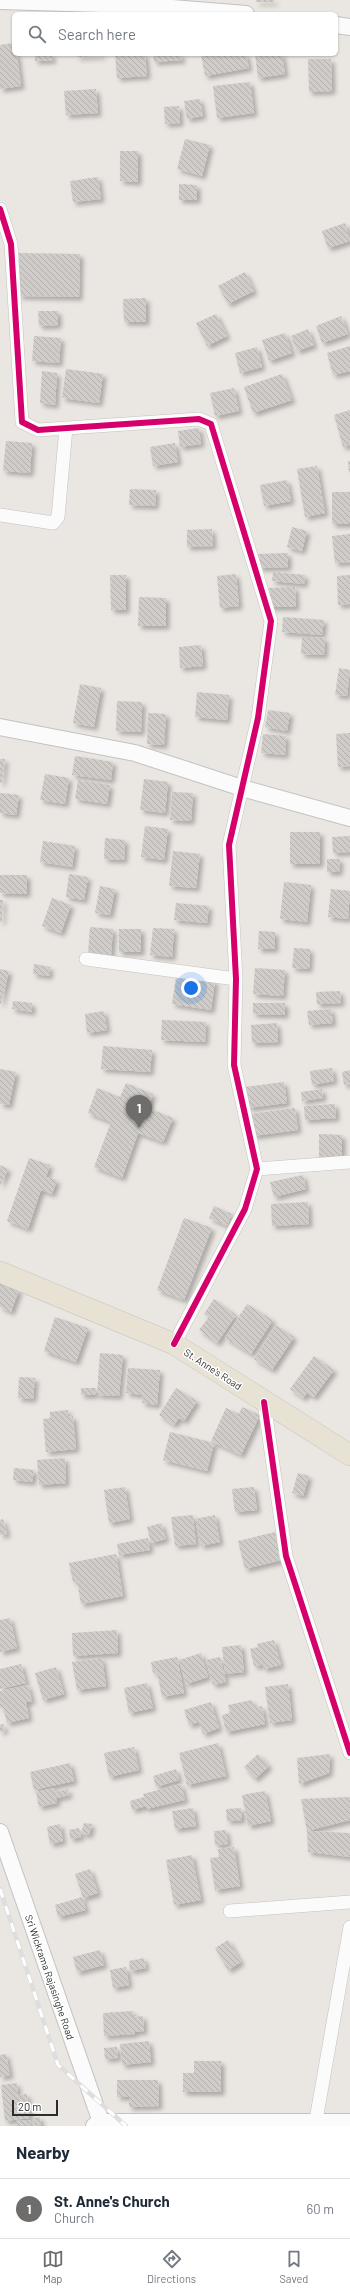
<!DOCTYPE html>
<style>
:root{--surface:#fff;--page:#f6f6f7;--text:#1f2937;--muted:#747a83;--line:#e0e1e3;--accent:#6e6d6c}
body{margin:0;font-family:Barlow,sans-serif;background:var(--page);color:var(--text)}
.scale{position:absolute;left:12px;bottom:10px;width:46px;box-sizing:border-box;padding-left:4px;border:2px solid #2c2c2c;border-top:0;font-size:11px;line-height:14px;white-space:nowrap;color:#2c2c2c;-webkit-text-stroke:3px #fff;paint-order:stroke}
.you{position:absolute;left:191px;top:988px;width:14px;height:14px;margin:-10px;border:3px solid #fff;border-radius:50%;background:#1a73e8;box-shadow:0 0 0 6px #1a73e833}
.badge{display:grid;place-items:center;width:26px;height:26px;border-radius:50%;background:var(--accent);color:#fff;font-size:13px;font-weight:700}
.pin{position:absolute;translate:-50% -33px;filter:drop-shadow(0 1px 2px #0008)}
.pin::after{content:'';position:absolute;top:21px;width:14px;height:12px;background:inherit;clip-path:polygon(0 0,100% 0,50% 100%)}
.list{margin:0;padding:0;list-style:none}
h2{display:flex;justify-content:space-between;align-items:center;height:52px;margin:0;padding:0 16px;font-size:17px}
h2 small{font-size:13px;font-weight:400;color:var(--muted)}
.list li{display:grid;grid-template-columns:26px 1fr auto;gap:12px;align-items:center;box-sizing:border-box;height:60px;padding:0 16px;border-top:1px solid var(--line)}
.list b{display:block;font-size:15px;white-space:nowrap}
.list p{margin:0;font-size:13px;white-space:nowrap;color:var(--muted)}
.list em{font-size:13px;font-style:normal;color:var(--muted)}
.icon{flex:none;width:22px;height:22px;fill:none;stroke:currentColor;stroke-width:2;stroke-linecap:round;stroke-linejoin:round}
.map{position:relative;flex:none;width:350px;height:2126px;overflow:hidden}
.search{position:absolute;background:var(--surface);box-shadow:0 1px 3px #0004;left:12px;right:12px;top:12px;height:44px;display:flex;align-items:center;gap:10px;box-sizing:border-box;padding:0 14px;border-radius:6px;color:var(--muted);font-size:15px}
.sheet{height:112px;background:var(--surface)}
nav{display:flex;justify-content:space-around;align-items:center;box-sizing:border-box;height:56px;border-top:1px solid var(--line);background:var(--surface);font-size:11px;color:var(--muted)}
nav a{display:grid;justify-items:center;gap:2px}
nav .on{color:var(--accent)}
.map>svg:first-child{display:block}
</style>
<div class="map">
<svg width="350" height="2126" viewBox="0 0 350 2126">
<defs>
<pattern id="building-back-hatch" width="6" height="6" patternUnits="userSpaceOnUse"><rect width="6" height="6" fill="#cfccc9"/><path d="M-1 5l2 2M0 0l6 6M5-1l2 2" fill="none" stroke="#b2afad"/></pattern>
<filter id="shadow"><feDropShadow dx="3.5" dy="3.5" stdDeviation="2" flood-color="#0004"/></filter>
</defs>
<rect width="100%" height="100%" fill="#eae6e2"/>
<path fill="url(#building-back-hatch)" filter="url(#shadow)" d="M256,0H274V2H256Z
M14,43V54H17L21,86L0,89V45Z
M35,54H52L53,60L35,61Z
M76,54H102V56L77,57Z
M115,54H145L147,76L117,78Z
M153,54H181L182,60L154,62Z
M201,54H246L249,68L205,76Z
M255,54H282L285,74L258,78Z
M308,59H331L332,91L309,92Z
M250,82L254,113L217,118L213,86Z
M96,89L98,113L66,115L64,91Z
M200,99L203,116L187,119L184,101Z
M179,106L180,123L165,124L164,107Z
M185,139L210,145L202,176L177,169Z
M120,151H138V182L120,181Z
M98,177L101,199L73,202L70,181Z
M179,184L197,185V200H179Z
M345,223L350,241L328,248L322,231Z
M19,253L80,254L79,297L19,296Z
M245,272L254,291L228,304L218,286Z
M146,298V322H124L123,299Z
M38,311H58V325L39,326Z
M216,314L227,336L207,346L196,323Z
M341,316L348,334L322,343L316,326Z
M308,329L314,345L297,351L291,336Z
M285,333L292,353L269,361L262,340Z
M34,336L61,338L59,363L32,361Z
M350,346V371L333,375L327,353Z
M257,347L262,367L240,373L235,353Z
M66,369L103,374L99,403L62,398Z
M42,371L57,373L55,405L40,403Z
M282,374L292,400L253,413L244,387Z
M234,388L239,411L215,416L210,393Z
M350,410V445L343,447L334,415Z
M199,428L201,444L180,447L178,431Z
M6,441L32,443L30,473L3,471Z
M175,443L178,462L153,466L150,447Z
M348,461H350V472H349Z
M317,466L325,513L305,517L297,469Z
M287,480L291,501L264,506L260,485Z
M130,489L156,490L155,506L129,505Z
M332,492H350V524H332Z
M292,527L307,531L302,551L287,547Z
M212,529L213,546L187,547V530Z
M350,534V562L335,563L332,536Z
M288,553V567L259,568L258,554Z
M273,572L305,575L304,584L272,581Z
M236,574L239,606L220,608L217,576Z
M110,575H126V610H111Z
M350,575V604L338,605L337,576Z
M295,587L296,607H267V588Z
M139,597L166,598V626H138Z
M283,617L324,620L322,635L282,632Z
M302,637L325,638L324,655L301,654Z
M201,645L203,666L180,668L179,647Z
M339,668L350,670L347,696L335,695Z
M80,684L101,688L94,727L73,723Z
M197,692L229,695L227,720L195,717Z
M117,701L142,702L141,732L116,731Z
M268,710L290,713L287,731L265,727Z
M148,713L166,714L164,745L147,744Z
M350,733V766L338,767L336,734Z
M263,734L286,736L285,755L261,753Z
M75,756L113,762L111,780L72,775Z
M0,759H5L2,783H0Z
M45,774L69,778L65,804L40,800Z
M144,779L168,782L165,813L140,810Z
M78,780L110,785L107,804L75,799Z
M172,792L193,793L191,821L170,820Z
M0,793L19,795L16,815L0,813Z
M145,826L168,829L164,860L141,857Z
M290,832H320V864H290Z
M350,836V852L333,853L332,837Z
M105,838L125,840L124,860L104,859Z
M43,841L75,846L72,867L40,862Z
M173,851L200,854L196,888L169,886Z
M327,859H340L339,872H327Z
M69,874L88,877L84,900L66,897Z
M0,875H27V894L0,893Z
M284,882L311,885L307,922L280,919Z
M100,886L115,889L110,915L95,913Z
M331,889L350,891L348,919L328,917Z
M52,898L71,905L61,933L42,926Z
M0,900H3L2,922H0Z
M176,903L209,906L207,923L174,920Z
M90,927L113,929L111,955L88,953Z
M153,928L174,929L172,957L150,955Z
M119,929H141V952H119Z
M259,931L275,932V949H258Z
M294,948L310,949L309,969L292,968Z
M34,964L50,967L49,976L33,974Z
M255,968L285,970L283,996L253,994Z
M0,969L9,971L1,1004H0Z
M176,976L215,981L211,1010L172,1004Z
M340,991L341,1003L317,1004L316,992Z
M13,1001L32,1003V1012L12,1009Z
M253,1003H285V1015L253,1014Z
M331,1009L333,1023L309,1025L307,1011Z
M104,1011L107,1030L87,1033L85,1014Z
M162,1020L206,1022L205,1042L161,1040Z
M277,1023L278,1042L252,1043L251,1025Z
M103,1046L152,1050L150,1072L101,1069Z
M332,1068L334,1081L312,1085L310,1071Z
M0,1069L16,1072L9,1105L0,1104Z
M350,1070V1084L344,1085L342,1072Z
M284,1082L287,1103L248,1108L245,1087Z
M126,1083L153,1094L148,1108L173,1118L163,1142L138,1133L122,1178L94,1167L111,1122L88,1113L97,1088L120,1097Z
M322,1089L323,1098L302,1101L301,1092Z
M335,1104L336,1118L305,1120L304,1106Z
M295,1108L298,1130L253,1136L250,1114Z
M319,1134L342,1135V1158H319Z
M29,1158L50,1165L46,1177L57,1180L52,1194L41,1190L28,1229L7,1221Z
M0,1165L8,1169L0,1186Z
M303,1175L306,1189L274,1197L270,1182Z
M308,1202L309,1224L272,1226L271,1204Z
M214,1206L232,1214L227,1226L209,1218Z
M184,1218L212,1228L184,1300L157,1290Z
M0,1283L19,1290L11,1312L0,1307Z
M214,1299L236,1315L217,1343L199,1330L209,1317L204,1314Z
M247,1304L273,1320L251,1354L225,1338Z
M55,1317L88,1328L76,1362L44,1351Z
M276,1325L294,1337L272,1370L254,1359Z
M100,1353L123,1355L119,1396L97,1395Z
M314,1356L334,1370L314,1397L307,1393L303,1398L290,1389Z
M128,1368L160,1370L157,1405L142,1403L143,1395L126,1393Z
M19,1377L35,1378L33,1399L18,1398Z
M81,1388H96L95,1395H81Z
M176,1388L197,1401L184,1421L179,1418L174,1425L159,1415Z
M242,1407L260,1415L241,1455L211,1441L226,1408L239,1414Z
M68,1410V1417L73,1416L76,1449L46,1452L43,1419L50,1418V1412Z
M170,1432L214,1443L207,1471L163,1460Z
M65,1458L66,1483L39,1485L37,1460Z
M14,1468L34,1470L32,1482L13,1480Z
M298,1473L309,1476L303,1496L292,1493Z
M125,1487L130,1519L109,1523L104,1490Z
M254,1487L257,1510L235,1512L232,1489Z
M193,1515L196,1544L175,1546L171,1517Z
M215,1515L220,1542L201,1546L195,1519Z
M3,1519L7,1534L0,1535V1520Z
M161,1523L166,1539L151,1543L147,1527Z
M275,1532L282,1560L245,1569L238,1541Z
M148,1538L150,1550L119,1555L117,1544Z
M116,1554L123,1596L81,1604L77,1581L73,1582L69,1563Z
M10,1618L17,1648L0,1652V1620Z
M117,1630L118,1653L73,1656L72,1633Z
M274,1640L281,1665L264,1669L262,1661V1665L254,1666L250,1649L258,1647L257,1644Z
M241,1645L244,1672L225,1674L222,1647Z
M201,1653L208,1677L186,1684L179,1660Z
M177,1657L184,1693L162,1697L157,1672L153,1673L151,1662Z
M220,1657L226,1682L213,1685L206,1660Z
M102,1658L106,1686L77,1690L72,1662Z
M21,1664L26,1683L0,1689V1669Z
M56,1667L64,1694L43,1700L35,1673Z
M147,1683L153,1708L129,1713L124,1688Z
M288,1684L292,1720L270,1723L265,1687Z
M28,1685L32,1701L26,1702L29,1718L7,1723L3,1707L0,1708V1691Z
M252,1700L254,1708L262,1706L265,1724L226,1732L222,1715L230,1713L228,1705Z
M211,1702L219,1728L203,1734L199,1722L189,1725L184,1710Z
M3,1724L5,1730L0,1732V1725Z
M218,1743L226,1776L187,1785L179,1753Z
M134,1747L139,1770L109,1777L104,1753Z
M258,1754L269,1766L255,1779L244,1767Z
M330,1754L329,1773L299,1784L297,1758Z
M70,1763L74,1781L34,1790L30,1772Z
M176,1769L179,1780L156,1787L153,1776Z
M181,1784L185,1800L146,1809V1806L132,1810L130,1801L144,1797L143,1794Z
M54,1788L55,1792L68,1789L69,1795L56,1798L57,1803L39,1807L36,1792Z
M265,1791L271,1821L248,1826L242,1795Z
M350,1797V1820L307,1831L301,1799Z
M193,1808L196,1826L175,1829L172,1811Z
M241,1808L242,1820L227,1821L226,1809Z
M84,1823L92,1824L89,1835L81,1833Z
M60,1824L63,1841L50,1844L47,1827Z
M79,1828L81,1837L70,1839L69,1830Z
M226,1830L228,1844L215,1845L214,1831Z
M307,1831L350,1833V1857L308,1852Z
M234,1847L240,1886L215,1890L210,1858L219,1857L218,1849Z
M192,1855L201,1900L174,1905L166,1860Z
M90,1869L98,1893L83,1898L75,1874Z
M82,1897L86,1910L58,1917L55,1905Z
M228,1940L241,1962L228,1970L215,1948Z
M100,1950L104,1965L77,1972L73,1957Z
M144,1958L146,1968L130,1971L129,1961Z
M126,1967L129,1985L113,1988L110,1970Z
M133,2011V2017L143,2016L144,2031L134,2032L135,2034L104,2036L103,2013Z
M149,2041L151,2062L122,2065L120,2044Z
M117,2047L118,2058L105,2059L104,2048Z
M6,2054L10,2075L0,2077V2055Z
M194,2061H221V2092H183V2073H194Z
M117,2080H158L159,2106L129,2107V2097H117Z
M17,2083L18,2095L27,2094L30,2118L5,2121L1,2085Z
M40,2117L41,2125L34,2126L33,2118Z
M30,2120L31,2126H16V2121Z"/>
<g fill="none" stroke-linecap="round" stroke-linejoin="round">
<defs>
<path id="minor" d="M0,209L11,244L22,422L38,430L199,419L211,424L271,621L258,718L229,845L236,979L234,1065L257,1169L245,1209L174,1344
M0,515L53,523L58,517L66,428
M86,959L236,979
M257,1169L350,1162
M264,1402L286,1556L350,1753
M230,1911L350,1902
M316,2120L350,1927"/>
<path id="tertiary" d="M0,1L135,5L246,14
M336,25L350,27
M0,727L135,753L242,788L350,818
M0,1832L101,2122
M94,2126L101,2122H350"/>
<path id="primary" d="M0,1272L174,1344L350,1455"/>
</defs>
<use href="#minor" stroke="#c3c2c3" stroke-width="14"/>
<use href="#tertiary" stroke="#c3c2c3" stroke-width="18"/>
<use href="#primary" stroke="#c6c4c2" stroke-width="22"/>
<use href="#minor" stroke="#fcfbfb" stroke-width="13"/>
<use href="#tertiary" stroke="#fcfbfb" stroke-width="16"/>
<use href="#primary" stroke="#e7e2d4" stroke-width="21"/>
<defs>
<path id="rail" d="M0,1889L58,2065L126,2126"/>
</defs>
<use href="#rail" stroke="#dededf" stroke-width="4.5"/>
<use href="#rail" stroke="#fff" stroke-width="3" stroke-dasharray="9" stroke-linecap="butt"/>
<defs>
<path id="cycleway" d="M0,209L11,244L22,422L38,430L199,419L211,424L271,621L258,718L229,845L236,979L234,1065L257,1169L245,1209L174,1344
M264,1402L286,1556L350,1753"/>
</defs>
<use href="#cycleway" stroke="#fff" stroke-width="8"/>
<use href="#cycleway" stroke="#d6006c" stroke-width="6"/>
</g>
<g text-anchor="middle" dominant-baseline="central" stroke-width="3" stroke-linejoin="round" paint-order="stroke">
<g font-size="10" fill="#2c2c2c" stroke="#fff">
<text transform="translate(213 1369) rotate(33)">St. Anne's Road</text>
<text transform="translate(50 1977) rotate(71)">Sri Wickrama Rajasinghe Road</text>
</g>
</g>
</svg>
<div class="scale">20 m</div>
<div class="you"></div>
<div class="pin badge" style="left:139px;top:1128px">1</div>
<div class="search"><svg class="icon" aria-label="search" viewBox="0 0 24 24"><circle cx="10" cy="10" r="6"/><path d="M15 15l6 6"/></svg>Search here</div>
</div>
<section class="sheet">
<h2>Nearby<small></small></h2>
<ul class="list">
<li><span class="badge">1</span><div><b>St. Anne's Church</b><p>Church</p></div><em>60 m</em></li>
</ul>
</section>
<nav>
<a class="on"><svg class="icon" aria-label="map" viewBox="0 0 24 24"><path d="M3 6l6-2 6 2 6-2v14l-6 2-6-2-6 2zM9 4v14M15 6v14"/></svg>Map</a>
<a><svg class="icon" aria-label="directions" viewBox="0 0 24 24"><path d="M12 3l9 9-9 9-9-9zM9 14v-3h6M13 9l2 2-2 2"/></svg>Directions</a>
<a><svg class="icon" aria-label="saved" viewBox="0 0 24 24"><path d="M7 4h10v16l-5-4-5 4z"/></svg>Saved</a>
</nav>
